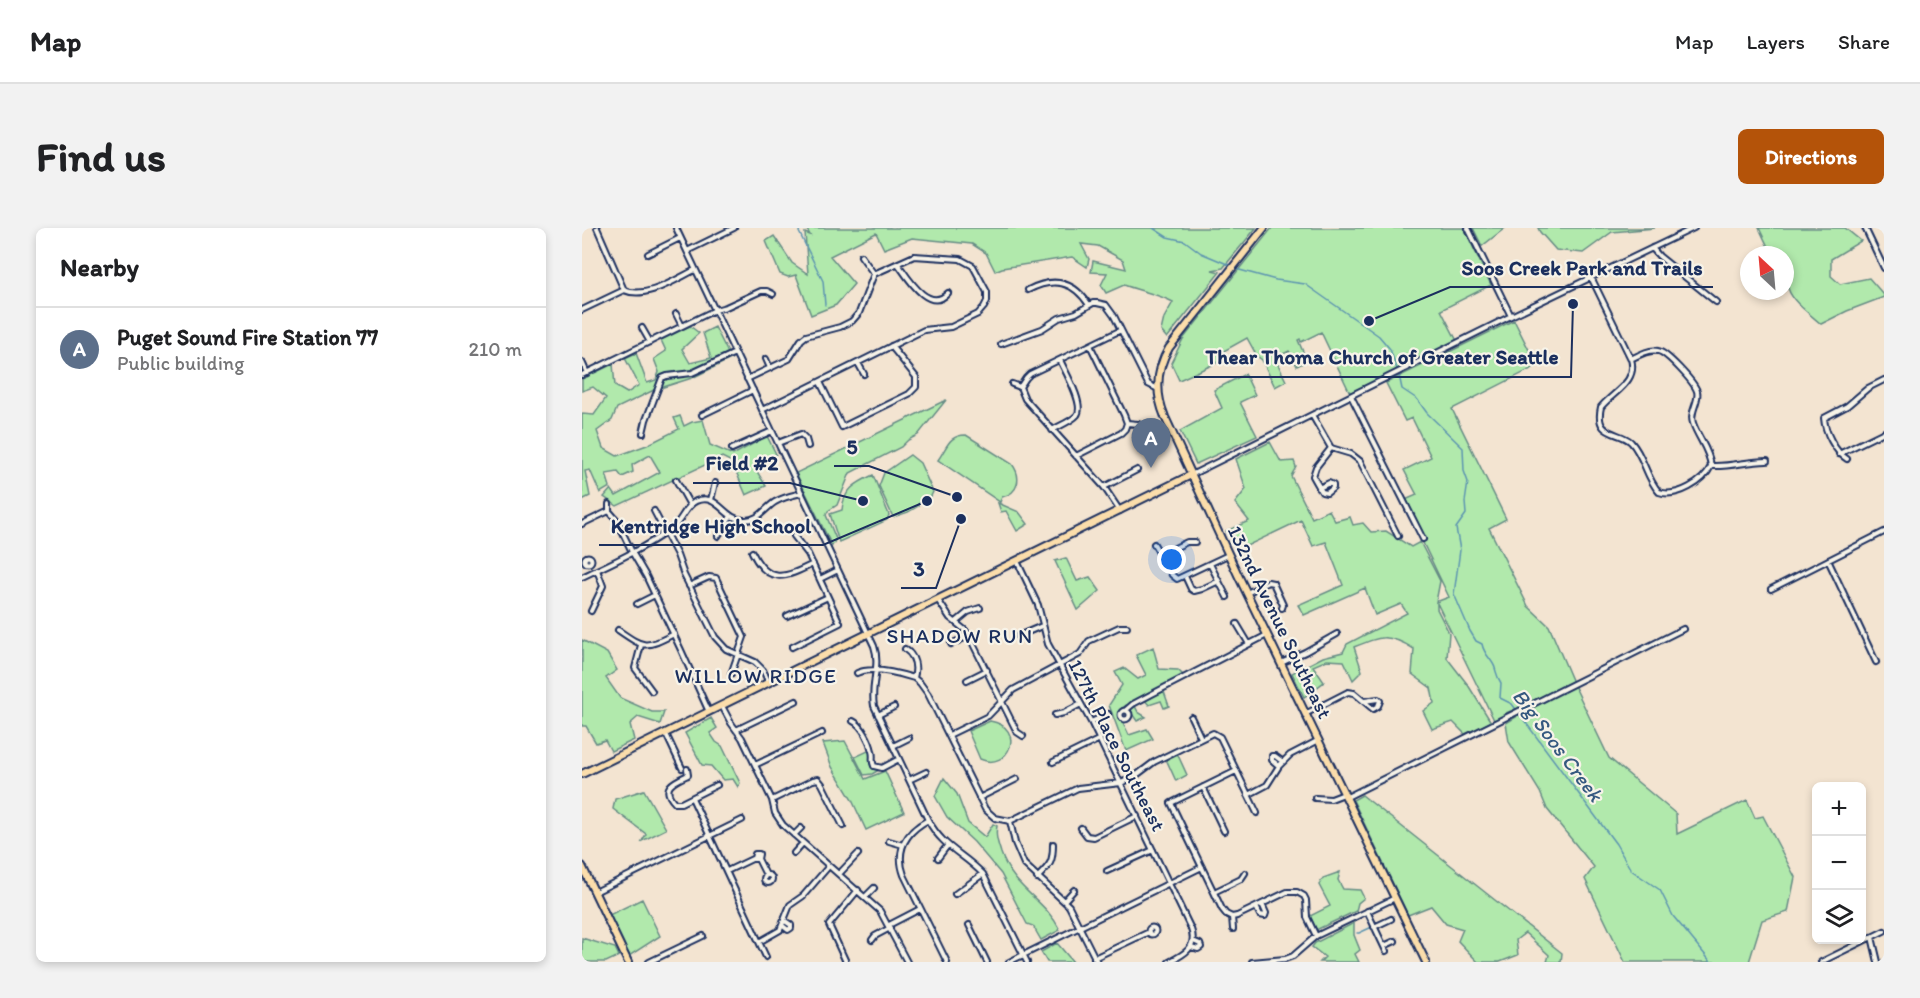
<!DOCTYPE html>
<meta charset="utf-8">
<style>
:root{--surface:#fff;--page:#f2f2f2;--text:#202124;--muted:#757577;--line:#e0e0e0;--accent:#b45309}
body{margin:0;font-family:Itim,sans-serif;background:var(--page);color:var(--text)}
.controls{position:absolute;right:18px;bottom:18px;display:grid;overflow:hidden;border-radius:9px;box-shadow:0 3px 9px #0003}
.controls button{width:54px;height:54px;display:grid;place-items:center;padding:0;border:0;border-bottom:2px solid var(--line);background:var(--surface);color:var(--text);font:30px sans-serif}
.compass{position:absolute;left:1158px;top:18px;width:54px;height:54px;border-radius:50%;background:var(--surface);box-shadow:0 3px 9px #0003;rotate:334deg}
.you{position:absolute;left:590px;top:332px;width:21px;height:21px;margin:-15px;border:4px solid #fff;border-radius:50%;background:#1a73e8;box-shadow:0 0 0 9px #1a73e833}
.badge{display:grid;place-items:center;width:39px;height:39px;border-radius:50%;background:var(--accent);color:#fff;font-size:20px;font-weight:700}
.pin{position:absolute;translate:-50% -50px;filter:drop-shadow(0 2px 3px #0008)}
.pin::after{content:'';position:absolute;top:32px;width:21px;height:18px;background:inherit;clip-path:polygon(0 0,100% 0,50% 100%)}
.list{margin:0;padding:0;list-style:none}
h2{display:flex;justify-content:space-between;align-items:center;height:78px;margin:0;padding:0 24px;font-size:26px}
h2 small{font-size:20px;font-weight:400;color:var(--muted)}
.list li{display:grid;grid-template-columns:39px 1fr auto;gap:18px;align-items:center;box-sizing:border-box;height:84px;padding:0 24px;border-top:2px solid var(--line)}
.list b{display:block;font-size:22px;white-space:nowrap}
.list p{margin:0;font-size:20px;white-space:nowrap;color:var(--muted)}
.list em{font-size:20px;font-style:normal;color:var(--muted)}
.icon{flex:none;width:33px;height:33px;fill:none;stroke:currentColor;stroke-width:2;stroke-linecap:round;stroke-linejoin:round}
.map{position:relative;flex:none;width:1302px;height:734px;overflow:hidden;border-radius:9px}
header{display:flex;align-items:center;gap:36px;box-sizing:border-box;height:84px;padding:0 30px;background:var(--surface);border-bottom:2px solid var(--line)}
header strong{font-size:28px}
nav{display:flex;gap:33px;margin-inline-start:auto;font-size:21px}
.intro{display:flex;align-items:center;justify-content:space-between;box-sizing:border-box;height:144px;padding:0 36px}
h1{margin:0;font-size:42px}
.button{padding:15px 27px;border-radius:9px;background:var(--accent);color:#fff;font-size:21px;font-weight:700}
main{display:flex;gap:36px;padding:0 36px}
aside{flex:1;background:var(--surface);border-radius:9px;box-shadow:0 3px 9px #0003}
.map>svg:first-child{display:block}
</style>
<header>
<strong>Map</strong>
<nav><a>Map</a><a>Layers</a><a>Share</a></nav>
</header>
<div class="intro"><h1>Find us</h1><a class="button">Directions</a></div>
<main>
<aside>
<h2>Nearby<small></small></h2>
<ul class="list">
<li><span class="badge" style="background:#5c6f8a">A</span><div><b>Puget Sound Fire Station 77</b><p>Public building</p></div><em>210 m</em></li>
</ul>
</aside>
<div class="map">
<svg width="1302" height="734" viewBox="0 0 1302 734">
<rect width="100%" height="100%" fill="#f3e4d1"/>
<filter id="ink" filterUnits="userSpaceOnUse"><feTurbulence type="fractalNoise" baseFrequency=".0167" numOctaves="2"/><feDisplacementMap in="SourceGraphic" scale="12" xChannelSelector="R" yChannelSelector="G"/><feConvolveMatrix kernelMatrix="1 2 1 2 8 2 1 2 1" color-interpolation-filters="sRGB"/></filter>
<g filter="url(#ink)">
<path fill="#b1e9ac" stroke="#668c85" stroke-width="1.5" d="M224,0H674L641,40L630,42L638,44L585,110L579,103L582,90L591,74C576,66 558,63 542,57L524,65L519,57L525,45L509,44L511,33L544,41L541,32L516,18L499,16L507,31L505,39L490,29L420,40L413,43L404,25L390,16L330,10L302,21L294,5L248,28L272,56L254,77L229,87L214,47L206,49L198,46L184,13L192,8L210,35L226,46L223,5L228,7Z
M690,0H882L909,57L859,82L875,113L769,167L739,104L719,114L718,111L716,112L725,133L715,138L707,123L693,130L704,153L693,159L680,132L675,128L665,110L638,125L641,132L597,152L589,135L601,111Z
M891,0H923L900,18Z
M956,0H1073L1030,4L1001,25L974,22L958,4Z
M1177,0H1263L1279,13L1249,31V48L1258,56L1287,50L1302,67V69L1265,83L1239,96C1208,69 1203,70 1203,27H1190Z
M932,92L955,138L870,181L924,291L907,300L946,378L967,398L993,459L1027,530L1094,586L1095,606L1165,572L1173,590L1181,588L1213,649L1206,684L1180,692L1167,734H1043L1003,651L1012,639L965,581L958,564L927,514L924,495L934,489L929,483L924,485L925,488L913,494L855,375V381L867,405L865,430L886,457L909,494L883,506L871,494L850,501L841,483L852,475L849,460L830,446L832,421C806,405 799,408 772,419L780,443L771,452L762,433L745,432L731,438L742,454L722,469L710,445L741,429L761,424L765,416L825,385L819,376L793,387L783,360L722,387L716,377L761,357L744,314L731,318L719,292L656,322L644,303L667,293L653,275L664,261L654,231L688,214L699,234L712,233L714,239L709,248L730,290L747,282L753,293L768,289L771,297L781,295L789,304L804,303L829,319L838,314L858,353L854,374L867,369L821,273L835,267L822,242L849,229L830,190L823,193L804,155Z
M108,98L117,105L100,121L108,135L129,130L121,105L133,99L149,131L110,150L72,162L35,180L30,192L15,203L21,220L35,228L65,217L97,201L92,190L98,188L102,198L110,194L121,192L128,217L151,227L185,208L194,226L174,242L184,258L164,267L150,234L140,229L35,278L22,269L29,261L34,268L78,244L68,227L50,237L51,244L40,249L36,244L24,246L28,259L18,265L8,242L3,243L8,268L0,272V186L12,187L24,170L11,159L0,163V151L31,136L33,158L45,165L57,157L43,130L54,125L65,155L74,152L77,144L72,131L84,123L79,112Z
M663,146L673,167L658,174L675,208L614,236L598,203L640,180L632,162Z
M364,172L336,207L326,212L319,219L268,245L255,277L246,283L244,287L254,311L250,318L214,245Z
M384,207L430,236C440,249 437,265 420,269L418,274L356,232C365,220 366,207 384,207Z
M328,227L338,235L351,264L348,270L336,276V278L326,284L311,289L297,258L302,245Z
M291,247L307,287L305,292L257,314L248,286L260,282C261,262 274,255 291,247Z
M416,275L437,284L446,296L435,303L424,283L419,284Z
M484,330L495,353L508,349L518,363L496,382L473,333Z
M0,412L25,425L35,442L24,450L38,470L70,484H82L78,496L56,489L48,496L52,512L29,523L23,512L14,515L4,498H0Z
M571,419L577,441L596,442L601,447L580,458L587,478L582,480L579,473L567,477L560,469L551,474L556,484L564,489L555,493L544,477L536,484L547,507L565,501L571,511L544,523L527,477L540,457L533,444L542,440L556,451L564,447L554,427Z
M129,490L135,500L128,505L134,514L140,518L158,555L156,559L151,551L141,552L129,538L120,537L103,505Z
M408,493C445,499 427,544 398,531L386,503Z
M263,513L283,551L303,543L322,584L284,602L270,572L250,539L241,515Z
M288,522C289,531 286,538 297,542L290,546L282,547L273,529Z
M595,525L605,547L594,553L584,531Z
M362,550L375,566L386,595L403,609L411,596L415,598C413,608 416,615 419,625C432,662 462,670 478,702L459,712L451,698L445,696L419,646L392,614L365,589L353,568Z
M62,562L84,601L60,613L64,606L31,581L33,571Z
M780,567L980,725L979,734H965L967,727L943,705L934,712L936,727L918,734H896L876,713L881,701L864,696L849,678L826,687L771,572Z
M758,644L756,652L761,661L778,662L782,670L776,675L774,683L734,702L728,688L748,678L737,657L741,650Z
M60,671L78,708L47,728L27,687Z
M772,695V707L778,722L773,726L777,734H738L743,729L730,719L733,715Z
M0,710L33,720L37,728L24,734H2L0,730Z
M475,715L491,734H465L459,724Z"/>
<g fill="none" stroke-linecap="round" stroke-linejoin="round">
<path stroke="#5c94b0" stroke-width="1.5" d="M218,0L217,4L241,53L243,77
M571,0L585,9L603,13L619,25L650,38
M654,41L694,52L723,56L797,108L808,121L817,147L820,161L835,171L845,185L881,220L882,243L886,254L883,274L884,286L874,300L878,322L872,366L888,403L894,413L900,416C902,427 910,431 913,440C915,447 915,449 919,455L918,470L930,476L1034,616L1049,642L1078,662L1091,688L1129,734
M775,705H777L790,699"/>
<defs>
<path id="minor" d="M15,0L42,62
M94,0L292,418C299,438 288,457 292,478L346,592C361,620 381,625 401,646L445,734
M886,0L929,88
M1283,0L1302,40
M1070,20L1077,28L1134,74
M105,23L152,0
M66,26L98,10
M279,28L292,46
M316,36C326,50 347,86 366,65
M1009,49L1049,131C1056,154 1031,164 1019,179C1012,209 1038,203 1049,214C1062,228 1064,250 1077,264C1095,270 1122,254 1129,238C1127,221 1116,210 1111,195C1107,184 1118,173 1115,163C1112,154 1084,124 1076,123C1067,121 1057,127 1049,131
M42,62C64,72 94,51 113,42
M446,62C471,49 491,52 507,77
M0,82L42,62
M94,86L100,98
M60,100L68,114
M419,116L460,101L477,90L494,85L511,75H515L524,77L532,88L566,156L576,161
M508,117L542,187L545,195
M184,131L188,140
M0,134L5,145
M276,135L282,146
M0,147L133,82L144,79L179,63H185L191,66
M165,151L207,131L219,112L224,108L258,99L270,93L277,85L292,46L332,28L378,31L391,38L405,64V73L402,79L396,86L369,99L342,102L180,182
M238,154L260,199L327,166L334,159V149L309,118
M430,156L438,159
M438,159L443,171L522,259L538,283
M438,159L444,150L448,146L539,102
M769,168L841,311
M120,187L171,162
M730,187L749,220
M470,202C477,198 490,193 495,187C503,177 483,143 478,132
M61,205L64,192L80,150L85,148L110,145L153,125
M196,215L219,206L224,211L226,218
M749,220L769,226L778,233L816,308
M150,221L190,203
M1257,226L1302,204
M494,228L539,205L543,201L545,195L556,196
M1265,231C1253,224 1243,204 1242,190L1265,178L1286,160L1302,152
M1129,238C1150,239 1165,233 1185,233
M609,247L929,88L1112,0
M94,252L108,277
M522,259L555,242
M737,260L747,255L751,257V260L745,265L740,264L731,248L734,239L749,220
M129,272L133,255
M27,276V283L34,291L50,324L64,348L99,422L127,484
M72,283L95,327L102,347L133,409L144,421L173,434L181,442L187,455
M0,296L27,283
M136,308L149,288
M572,316L590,347L595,351L646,327
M170,324C186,357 203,350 231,336
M578,327L605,314H613
M2.5 332a3.5 3.5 0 1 1 7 0a3.5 3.5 0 1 1-7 0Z
M1246,332L1294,434
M435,333L456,377L466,416L509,494L609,701C616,720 601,727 587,734
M628,336L645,369
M603,348L609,361L612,363L620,361L637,353
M0,349C30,335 63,320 90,300C100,293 103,278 114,273C136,264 142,292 162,292C177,293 183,280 193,274C201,269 211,267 220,265
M238,351L256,342
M107,358L127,349L134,350L162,409L149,446
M1189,361L1302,304
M665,365L686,354L691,355L701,377L700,380
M356,372L368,390L383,402L387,408L435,504L441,508
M55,376L73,367
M9,383L21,358L15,342
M205,388L246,369
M374,394L386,384L398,380
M655,396L667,416
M36,402C62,420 63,421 92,406
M436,408L460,398
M369,416L387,408
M59,417L53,440L70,463
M210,419L258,395L226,326L212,308
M323,421C333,428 335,439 332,450L338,455L346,466L403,581L413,590L428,593L433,615L442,636L487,678L515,734
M699,435L723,424L755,406
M275,445C290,438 316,445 332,450
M385,452L405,442
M140,478L149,495L160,510L190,572L193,585L201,597L298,683L325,734
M544,482L551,476L570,466L685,407
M538.5 487a4.5 4.5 0 1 1 9 0a4.5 4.5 0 1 1-9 0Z
M725,485L766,464L772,465L791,481L796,478L798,473L796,471L782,473
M296,487L312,479
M473,487L482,485L499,476
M609,489L619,510
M271,493C280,497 288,513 290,523C292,529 289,532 292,538L300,540L317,531
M509,494L526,486
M154,502L214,473
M84,506L100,540
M367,507L406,488L431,462L498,426L507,413L537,399H545
M311,518L327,510
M471,534L518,511
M173,537L240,505
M697,538L690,532V528H693L701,534
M105,541L106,547C93,553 77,559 93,575H99L135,557
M327,552L344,544
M621,559L642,603
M666,567L685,557L697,538L708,527L737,512
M765,569L1101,401
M110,570L184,729
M397,570L435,551
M733,570L749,571L762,566
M190,572L231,552L236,551L240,556L261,598
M346,592C324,604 313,622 322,647L365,734
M428,593L496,560L539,555L552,549L572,534L631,505L638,509L675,585
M499,600L505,608L512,609L555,588
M212,607L219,600
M307,613L321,617
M212,625L221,615
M172,630L173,626H177L176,631L184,647
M356,630L365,618
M145,643L170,631H176
M525,643L571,622
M257,646L276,626
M182 651a4 4 0 1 1 8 0a4 4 0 1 1-8 0Z
M455,650C468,637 471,635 471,616
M13,664L160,592
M632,664L659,651L663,645
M373,666L401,646
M284,668L292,660
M482,673L492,662
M674,679L678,687L683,688L684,685L680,676
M785,683L804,723
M650,689L644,686L640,681L589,575L654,543
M650,689L655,688L705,664H715L722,668L724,672L725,689L734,708
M650,689L651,701
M307,697L338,681
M387,697L405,734
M201,698L206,702L209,700V697L203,693
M792,699L809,691
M566.5 703a3.5 3.5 0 1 1 7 0a3.5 3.5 0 1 1-7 0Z
M1290,709L1296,734
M290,712L293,708L308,700
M177,714L198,702L208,677L221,668L247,638
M802,718L813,713
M609,719L616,721L619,719L618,716L611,713
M512,730L567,704
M67,734L121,708
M264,734L247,697L276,662
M427,734L620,639
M670,734L703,731L711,728L734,708L813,670
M1239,734L1302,703"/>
<path id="major" d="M682,0L587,120C574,142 573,165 583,189L656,347L844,734
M0,546L609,247
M0,638L46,734"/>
</defs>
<use href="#minor" stroke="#1b2f5e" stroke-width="8"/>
<use href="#major" stroke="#1b2f5e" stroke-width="10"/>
<use href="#minor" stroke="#f7f3e8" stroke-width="4"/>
<use href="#major" stroke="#fbddab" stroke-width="6"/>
</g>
</g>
<g text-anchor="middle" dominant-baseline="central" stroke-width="4.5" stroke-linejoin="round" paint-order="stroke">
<g font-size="20" fill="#1b2f5e" stroke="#f7f3e8">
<text transform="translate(698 394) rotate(64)">132nd Avenue Southeast</text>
<text transform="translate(535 517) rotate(63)">127th Place Southeast</text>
</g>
<g font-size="21" letter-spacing="1.5" fill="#1b2f5e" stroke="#f7f3e8">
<text x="378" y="407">SHADOW RUN</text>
<text x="174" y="447">WILLOW RIDGE</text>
</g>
<g font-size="21" font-style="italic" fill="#365980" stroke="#f7f3e8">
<text transform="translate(976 517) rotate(53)">Big Soos Creek</text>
</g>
</g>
<path fill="none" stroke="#1b2f5e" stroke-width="2" d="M787 93L868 59H1131M991 76L989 149H612M375 269L287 238H252M281 273L208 255H111M345 273L241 317H17M379 291L354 360H319"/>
<g fill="#1b2f5e" stroke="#f7f3e8" stroke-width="2">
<circle cx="787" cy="93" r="6"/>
<circle cx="991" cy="76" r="6"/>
<circle cx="375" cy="269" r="6"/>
<circle cx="281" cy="273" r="6"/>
<circle cx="345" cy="273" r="6"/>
<circle cx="379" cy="291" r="6"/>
</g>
<g font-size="21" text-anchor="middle" font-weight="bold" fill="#1b2f5e" stroke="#f7f3e8" stroke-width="4.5" stroke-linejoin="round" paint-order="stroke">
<text x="1000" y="47">Soos Creek Park and Trails</text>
<text x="800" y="136">Thear Thoma Church of Greater Seattle</text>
<text x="270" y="226">5</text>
<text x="160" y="242">Field #2</text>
<text x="129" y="305">Kentridge High School</text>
<text x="337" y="348">3</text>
</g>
</svg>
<div class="controls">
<button>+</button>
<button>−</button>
<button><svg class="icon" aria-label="layers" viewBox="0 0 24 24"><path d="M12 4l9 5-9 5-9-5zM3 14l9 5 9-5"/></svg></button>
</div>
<svg class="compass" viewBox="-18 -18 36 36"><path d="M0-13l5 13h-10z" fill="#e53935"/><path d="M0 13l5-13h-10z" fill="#757577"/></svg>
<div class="you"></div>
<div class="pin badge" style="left:569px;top:240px;background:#5c6f8a">A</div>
</div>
</main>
